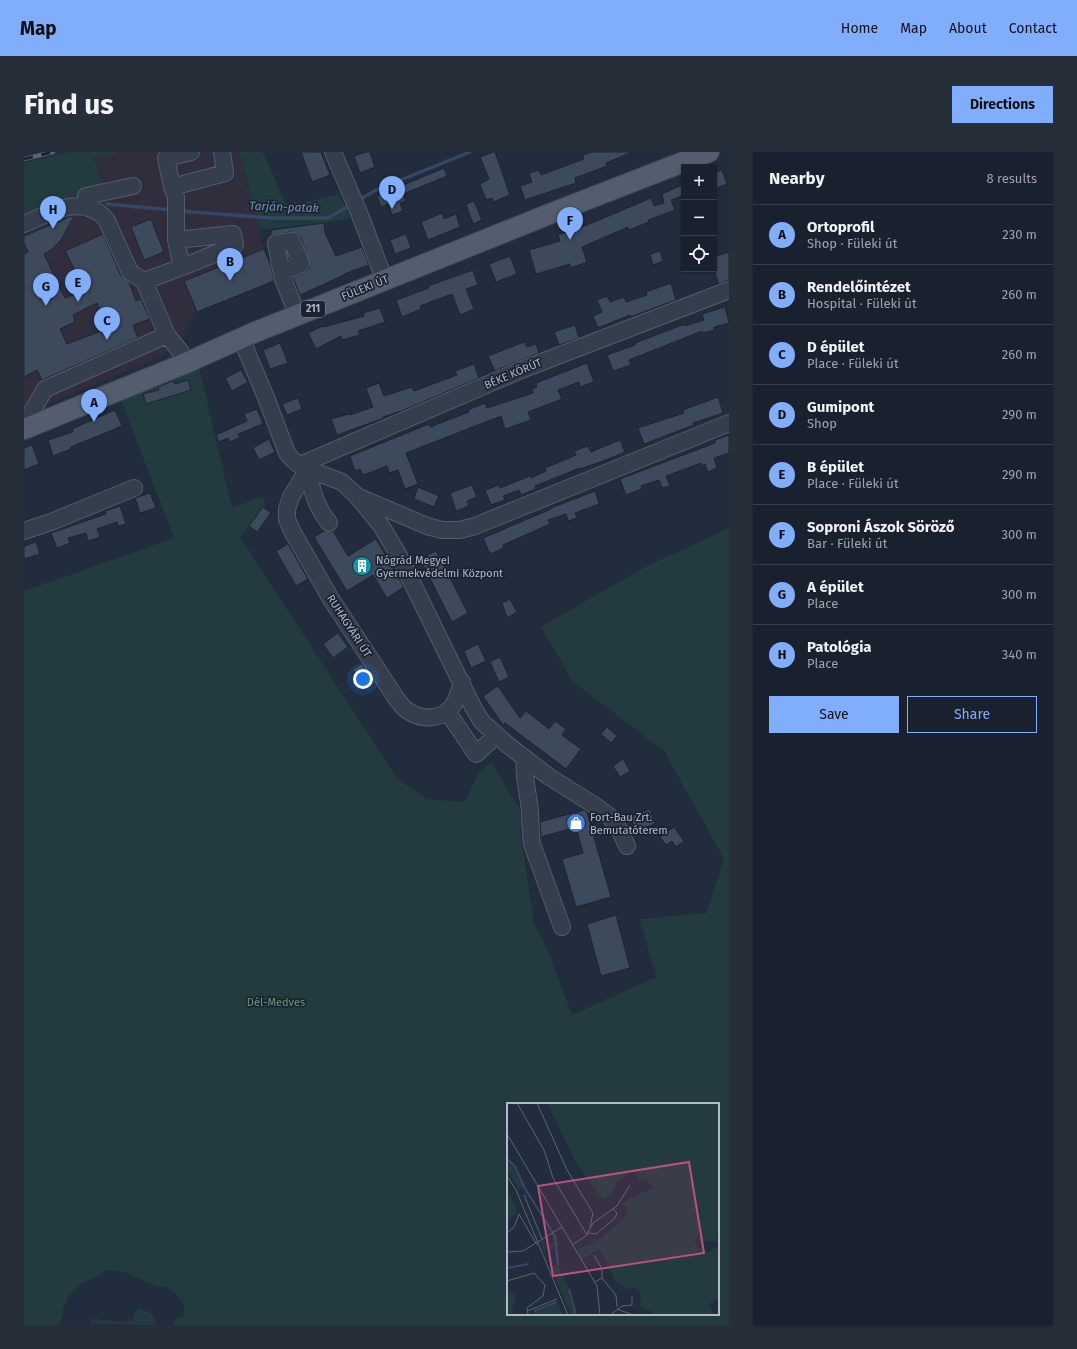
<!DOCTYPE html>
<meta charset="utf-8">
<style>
:root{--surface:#19212e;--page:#262e3a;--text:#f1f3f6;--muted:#9fa3aa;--line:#373e4a;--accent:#81adfd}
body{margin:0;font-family:"Fira Sans",sans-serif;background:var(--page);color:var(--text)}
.controls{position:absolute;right:12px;top:12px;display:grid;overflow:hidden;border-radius:0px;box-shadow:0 1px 3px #0004}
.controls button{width:36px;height:36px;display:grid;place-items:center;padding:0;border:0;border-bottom:1px solid var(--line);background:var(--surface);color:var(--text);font:20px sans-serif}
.you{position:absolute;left:339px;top:527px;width:14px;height:14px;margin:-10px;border:3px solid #fff;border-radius:50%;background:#1a73e8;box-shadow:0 0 0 6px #1a73e833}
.badge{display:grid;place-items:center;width:26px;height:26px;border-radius:50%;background:var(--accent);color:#111;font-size:13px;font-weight:700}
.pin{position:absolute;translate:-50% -33px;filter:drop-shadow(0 1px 2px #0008)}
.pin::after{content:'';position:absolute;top:21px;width:14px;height:12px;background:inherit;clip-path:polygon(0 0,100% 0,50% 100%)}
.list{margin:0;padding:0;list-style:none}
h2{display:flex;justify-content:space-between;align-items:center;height:52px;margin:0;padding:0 16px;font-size:17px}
h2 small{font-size:13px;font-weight:400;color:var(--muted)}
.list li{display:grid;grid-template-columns:26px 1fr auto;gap:12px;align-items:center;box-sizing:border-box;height:60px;padding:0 16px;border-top:1px solid var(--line)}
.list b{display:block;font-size:15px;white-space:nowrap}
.list p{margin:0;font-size:13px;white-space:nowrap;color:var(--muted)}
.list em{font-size:13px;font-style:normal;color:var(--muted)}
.actions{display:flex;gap:8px;padding:12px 16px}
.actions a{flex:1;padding:9px 0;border:1px solid var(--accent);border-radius:0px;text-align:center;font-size:14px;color:var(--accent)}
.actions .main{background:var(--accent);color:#111}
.icon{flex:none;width:22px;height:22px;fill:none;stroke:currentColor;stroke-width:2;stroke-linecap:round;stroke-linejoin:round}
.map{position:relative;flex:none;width:705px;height:1173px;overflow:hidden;border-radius:0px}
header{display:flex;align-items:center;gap:24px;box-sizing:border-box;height:56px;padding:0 20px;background:var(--accent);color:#111}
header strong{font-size:19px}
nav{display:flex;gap:22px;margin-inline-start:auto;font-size:14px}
.intro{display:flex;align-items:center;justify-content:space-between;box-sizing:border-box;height:96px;padding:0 24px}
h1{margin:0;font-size:28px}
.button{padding:10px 18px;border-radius:0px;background:var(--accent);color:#111;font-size:14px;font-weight:700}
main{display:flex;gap:24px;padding:0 24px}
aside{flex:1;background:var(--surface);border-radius:0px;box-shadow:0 1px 3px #0004}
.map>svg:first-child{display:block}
</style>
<header>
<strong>Map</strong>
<nav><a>Home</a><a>Map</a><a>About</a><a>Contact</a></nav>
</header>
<div class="intro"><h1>Find us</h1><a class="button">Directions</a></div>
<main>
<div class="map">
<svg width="705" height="1173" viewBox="0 0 705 1173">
<rect width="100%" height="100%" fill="#212c3d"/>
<path fill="#302e3d" d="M97,0H215L220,23L233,65L240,97L252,128L173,160L158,187L139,203L119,213L68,233L0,263V68L70,5Z"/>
<path fill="#233a3e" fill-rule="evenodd" d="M46,0H97L70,6L83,52L44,49L0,68V11Z
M215,0H239L262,52L277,51L315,42L326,66L300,71L236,78Z
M173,206L208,356L239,344L242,354L216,385L373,626L403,647L441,650L454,621L467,610L494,654L498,666L496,679L510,771L524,799L548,863L632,825L616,767L682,761L700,707L640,599L549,530L517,475L619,416L705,376V1173H148L152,1166L159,1164L160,1160V1152L151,1141L147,1138L141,1135H133L102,1121L87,1118L80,1119L74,1124L58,1131L45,1144L40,1154L37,1168L34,1173H0V439L150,386L93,238ZM484,952H694V1162H484Z
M115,1156L129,1162L133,1173L67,1172V1167C81,1166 95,1172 109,1168L110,1161Z"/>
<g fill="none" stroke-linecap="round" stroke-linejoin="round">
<path stroke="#344765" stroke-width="3.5" d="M335,48L352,38L446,0
M83,52L148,58
M156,59L247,66H304L328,52"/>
</g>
<path fill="#3d4a5c" stroke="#1d2534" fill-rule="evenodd" d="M277,0H297L306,23L288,30Z
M342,0H346L351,15L336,21L330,4Z
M469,0H471L486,43L469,50L468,46L462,48L456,32L465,27L456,5Z
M568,0H608L582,11L583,14L551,26L552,31L501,48L496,34L508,30L505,21L515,18L517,23L560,7L559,3Z
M420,16L423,24L379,42L382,49L376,51L379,59L368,63L364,52L357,55L353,44Z
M698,18L703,32L690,37V21Z
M660,32V43L647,48L651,58L624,68L625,70L605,78L604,75L558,95L563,110L547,116L546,112L512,122L505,98L536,89L534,83L568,71L627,46L630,54L640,51L638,42Z
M450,49L458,68L449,72L442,52Z
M418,61L420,67L432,62L436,75L404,88L397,70Z
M50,64L37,88L27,98L20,102L41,146L61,138L41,99L79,82L97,124L105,130L112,149L117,147L126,167L109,173L114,186L18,228L13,218L0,225V102L4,100L0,91V84L45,65ZM73,151L82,177L43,192L36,177L51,170L49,163Z
M127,67L140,100L120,108L107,75Z
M300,71L301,81L312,104L338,95L345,113L320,122V123L276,143L269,126L281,120L285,117L286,113L277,86L274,82L267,80L247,83V78Z
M382,82L387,96L371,102L366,88Z
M240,97L247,114L250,129L173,160L160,129Z
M636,99L639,109L629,113L626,102Z
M705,100V128L695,132L690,118V105Z
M486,104L493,122L472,130L465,112Z
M449,118L454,133L442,137L450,157L436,163L428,142L396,154L397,157L378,165L372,148L405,136L404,134Z
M647,131L652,148L606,165V163L574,176L569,164L578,160L573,148L583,144L586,150L600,145L602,150L623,143L622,140Z
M701,155L705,171L690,175V178L679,181L678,179L605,208L607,213L589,219L583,203L611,193V191L661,172V174L680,168L678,162Z
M356,156L361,170L334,179L336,183L318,188L317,184L292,197L284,181L299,174L300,175L340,164L339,161Z
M551,173L555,186L535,193L530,180Z
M500,190L503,195L512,192L515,201L471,219L464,204Z
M256,191L264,211L246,217L239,198Z
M563,211L570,230L556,235L555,230L534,238L538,247L504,260L507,268L481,277L477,264L382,301L394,332L381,337L374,318L365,321L363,314L339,323L336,317L331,319L326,304L405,272L406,275L445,260L444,258L461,251L463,256L509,241L508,237L513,235L512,231Z
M450,212L455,226L380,258L359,265L360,266L313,283L307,267L325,262L326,263L349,255L342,236L355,231L360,244L388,235L390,239L433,223L431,219Z
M217,218L224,230L208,239L201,226Z
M164,228L167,238L122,252L119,242L135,238L134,235L146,230L150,229L151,232Z
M694,245L699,261L669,271L670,273L620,292L614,276L660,261L659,258Z
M274,246L278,257L263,263L258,252Z
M233,257L239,272L214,282L216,285L206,290L204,286L195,290L192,283L223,269L220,262Z
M91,258L98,274L47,295V297L29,304L24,288L49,280L48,277Z
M705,283V301L690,306L693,316L684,320L681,312L678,314L677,311L642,324L646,334L638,336L635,328L617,334L618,337L602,343L596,327L691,291V288Z
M245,287L251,300L235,308L229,296Z
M596,288L601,300L579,309L556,317V316L511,334L512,337L497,343L495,338L479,344L481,348L467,353L461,338L475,333L476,336L506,324L507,326L522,319L521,316L552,303L550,299L564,294L567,300Z
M8,293L15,312L0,318V296Z
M448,333L453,345L443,349L445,354L432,359L426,341Z
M394,335L415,344L410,355L390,347Z
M571,339L575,352L551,361L553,366L544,369L542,362L524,368L526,372L479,393L480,396L466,402L459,386L527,357V356Z
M126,341L132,356L116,361L111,346Z
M96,354L102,372L94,374L93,370L73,377L76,385L64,389L62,381L44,386L46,391L33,396L27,381L82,362L81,359Z
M239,355L247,361L233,380L225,374Z
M300,379L306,380L309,379L324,404L352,387L380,435L363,446L349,423L323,439L290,385Z
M12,390L16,402L0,407V394Z
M264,392L284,427L272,434L252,399Z
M412,399L444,461L428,470L396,407Z
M486,447L493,460L483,466L478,451Z
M314,481L324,495L309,506L299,492Z
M454,492L462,509L447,516L440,499Z
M476,505L485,525L475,530L466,510Z
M338,512L347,527L338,532L329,517Z
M474,534L496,566L502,559L525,577L531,569L542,577L538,583L557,597L542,617L481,571L479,573L459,544Z
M583,575L593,584L587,591L577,582Z
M599,607L606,619L596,625L589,614Z
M626,657L631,672L612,679L606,664Z
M560,658L563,660L587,745L552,755L538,707L559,701L552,675L517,685L516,670Z
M650,675L660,689L652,695L648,689L642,693L636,685Z
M592,763L606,816L577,824L563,772Z"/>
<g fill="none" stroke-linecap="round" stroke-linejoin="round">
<defs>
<path id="minor" d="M309,0L336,63L361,129
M148,35L142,6L167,0
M62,44L109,34
M0,72C26,61 58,41 82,67L106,120L120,129
M152,88V45L148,35L201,21L198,0
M158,115L152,88L209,82L211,93C182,106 151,118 120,129L143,183L156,199L162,211
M258,121L277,112L268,89L252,91L257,118L259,127L274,164
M217,186L243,248L263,301L268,307L278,315L318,330L332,343L356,372L373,400L449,555L458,570L485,594L524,624L570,653L586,665L595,677L603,694
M0,273L21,237L143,183
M276,313L497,218L705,138
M284,317L267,345L263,357V367L268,379L307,447L372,546C375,550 379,556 384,559C397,568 416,568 427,556C433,549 435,539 438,530
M284,317C288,339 291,353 305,371
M335,345L403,374L418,378H436L451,374L705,271
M0,379L27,370L110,336
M423,559L452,602L472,584
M501,607C499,622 503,636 505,651C507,665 506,679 508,692L538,775"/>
<path id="major" d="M0,277L162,211L229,181L528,61L685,0"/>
</defs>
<use href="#minor" stroke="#535c6b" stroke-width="18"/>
<use href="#major" stroke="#3e4756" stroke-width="22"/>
<use href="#minor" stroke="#353e4d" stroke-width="16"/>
<use href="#major" stroke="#535d6d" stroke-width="20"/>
<defs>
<path id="rail" d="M0,7L29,0"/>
</defs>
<use href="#rail" stroke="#576274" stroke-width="4.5"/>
<use href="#rail" stroke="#1b2332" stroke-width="3" stroke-dasharray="9" stroke-linecap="butt"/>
</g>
<defs>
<symbol id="building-disc" viewBox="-11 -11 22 22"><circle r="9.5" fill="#0f9aa8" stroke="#1b2332"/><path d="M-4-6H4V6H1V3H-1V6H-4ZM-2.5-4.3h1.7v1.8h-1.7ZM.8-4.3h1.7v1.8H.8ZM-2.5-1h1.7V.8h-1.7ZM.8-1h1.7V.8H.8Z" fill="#fff"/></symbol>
<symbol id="shop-disc" viewBox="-11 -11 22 22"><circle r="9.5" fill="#3f7fe0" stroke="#1b2332"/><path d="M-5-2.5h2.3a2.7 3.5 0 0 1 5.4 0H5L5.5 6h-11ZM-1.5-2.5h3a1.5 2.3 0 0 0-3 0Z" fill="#fff"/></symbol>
</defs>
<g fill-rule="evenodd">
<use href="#building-disc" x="327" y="403" width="22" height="22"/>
<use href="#shop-disc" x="541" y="660" width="22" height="22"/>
</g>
<g text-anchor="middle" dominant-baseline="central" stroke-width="3.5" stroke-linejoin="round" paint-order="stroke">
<rect fill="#1b2332" stroke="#848c9b" stroke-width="1" x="277" y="149" width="24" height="16" rx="3"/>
<g font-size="10" font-weight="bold" fill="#b1b9c8">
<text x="289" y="157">211</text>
</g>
<g font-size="11" fill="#b1b9c8" stroke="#1b2332">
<text transform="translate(341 136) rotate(-22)">FÜLEKI ÚT</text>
<text transform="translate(489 222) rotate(-23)">BÉKE KÖRÚT</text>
<text transform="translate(325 474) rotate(57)">RUHAGYÁRI ÚT</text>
</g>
<g font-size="11" fill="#b1b9c8" stroke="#1b2332" text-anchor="start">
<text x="352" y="408">Nógrád Megyei<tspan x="352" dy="13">Gyermekvédelmi Központ</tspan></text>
<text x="566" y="665">Fort-Bau Zrt.<tspan x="566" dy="13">Bemutatóterem</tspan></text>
</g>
<g font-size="11" fill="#669b74" stroke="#1b2332">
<text x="252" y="850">Dél-Medves</text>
</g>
<g font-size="12" font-style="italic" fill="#778eb2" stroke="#1b2332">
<text transform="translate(260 55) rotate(2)">Tarján-patak</text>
</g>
</g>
<g transform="translate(483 951)">
<rect width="212" height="212" fill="#212c3d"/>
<path d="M40,0H212V129L209,132L212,139L199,138L195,141L192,135L194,131L192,129L188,139L191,144L201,149L212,143V200L210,197L203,201L207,212H150L133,204L134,190L128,184H122L121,188L108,177L93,146L75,157L69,147L87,140L86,135L91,138L119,113L120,104L115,101L120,97L146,85L139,75L132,79L130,70L123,69L110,79L103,92L96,97L68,58ZM0,55L9,63L18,83L12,86L0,67ZM2,89L11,110L0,117V90ZM48,130L51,142L38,147L45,164L51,162L60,181L69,212H64L33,139L36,137L40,144L47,139L45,132ZM0,188L7,189L9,193L4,212H0ZM51,200L56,212H27L26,209Z" fill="#233a3e"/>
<path fill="none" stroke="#344765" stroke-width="2" d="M0,56L8,63L17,84L48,133L51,162M0,165L22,161M62,186L69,212M27,208L50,199"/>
<path fill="none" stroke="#5b6475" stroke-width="1" d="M10,0L37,47L46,75L80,132M30,0L60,67L86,110L83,124M0,31L90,183L93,212M0,73L9,87L61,212M17,92L35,136M0,130L7,124L12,111L30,142M81,130L89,131L108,115L110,110L106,106M65,142L79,133L86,120L110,103L123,82M0,149L16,148L55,124M87,152L95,166V175M0,178L27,170L38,182L36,193L20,205L21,212M88,179L95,175L109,192L110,204M110,206L126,212M20,208L50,196M103,212L115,203L125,202V194"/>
<path fill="#bc5081" fill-opacity="0.15" stroke="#bc5081" stroke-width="2" d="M182,59L197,150L46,173L31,83Z"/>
<rect width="212" height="212" fill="none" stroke="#b1b9c8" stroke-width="2"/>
</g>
</svg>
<div class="controls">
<button>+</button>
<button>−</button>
<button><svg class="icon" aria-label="locate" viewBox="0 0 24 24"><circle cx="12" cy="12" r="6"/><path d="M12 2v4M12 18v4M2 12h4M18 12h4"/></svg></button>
</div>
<div class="you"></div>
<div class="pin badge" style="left:70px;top:270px">A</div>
<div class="pin badge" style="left:206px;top:129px">B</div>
<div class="pin badge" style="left:83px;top:188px">C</div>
<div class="pin badge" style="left:368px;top:57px">D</div>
<div class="pin badge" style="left:54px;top:150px">E</div>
<div class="pin badge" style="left:546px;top:88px">F</div>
<div class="pin badge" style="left:22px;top:154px">G</div>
<div class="pin badge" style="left:29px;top:77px">H</div>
</div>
<aside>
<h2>Nearby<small>8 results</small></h2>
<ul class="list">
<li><span class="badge">A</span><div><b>Ortoprofil</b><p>Shop · Füleki út</p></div><em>230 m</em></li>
<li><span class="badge">B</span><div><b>Rendelőintézet</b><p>Hospital · Füleki út</p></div><em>260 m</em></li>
<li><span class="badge">C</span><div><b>D épület</b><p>Place · Füleki út</p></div><em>260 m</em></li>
<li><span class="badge">D</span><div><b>Gumipont</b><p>Shop</p></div><em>290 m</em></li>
<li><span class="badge">E</span><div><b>B épület</b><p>Place · Füleki út</p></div><em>290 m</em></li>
<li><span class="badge">F</span><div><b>Soproni Ászok Söröző</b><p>Bar · Füleki út</p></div><em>300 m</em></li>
<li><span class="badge">G</span><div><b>A épület</b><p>Place</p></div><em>300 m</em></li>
<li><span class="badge">H</span><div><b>Patológia</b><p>Place</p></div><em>340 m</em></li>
</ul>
<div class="actions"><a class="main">Save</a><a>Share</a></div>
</aside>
</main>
